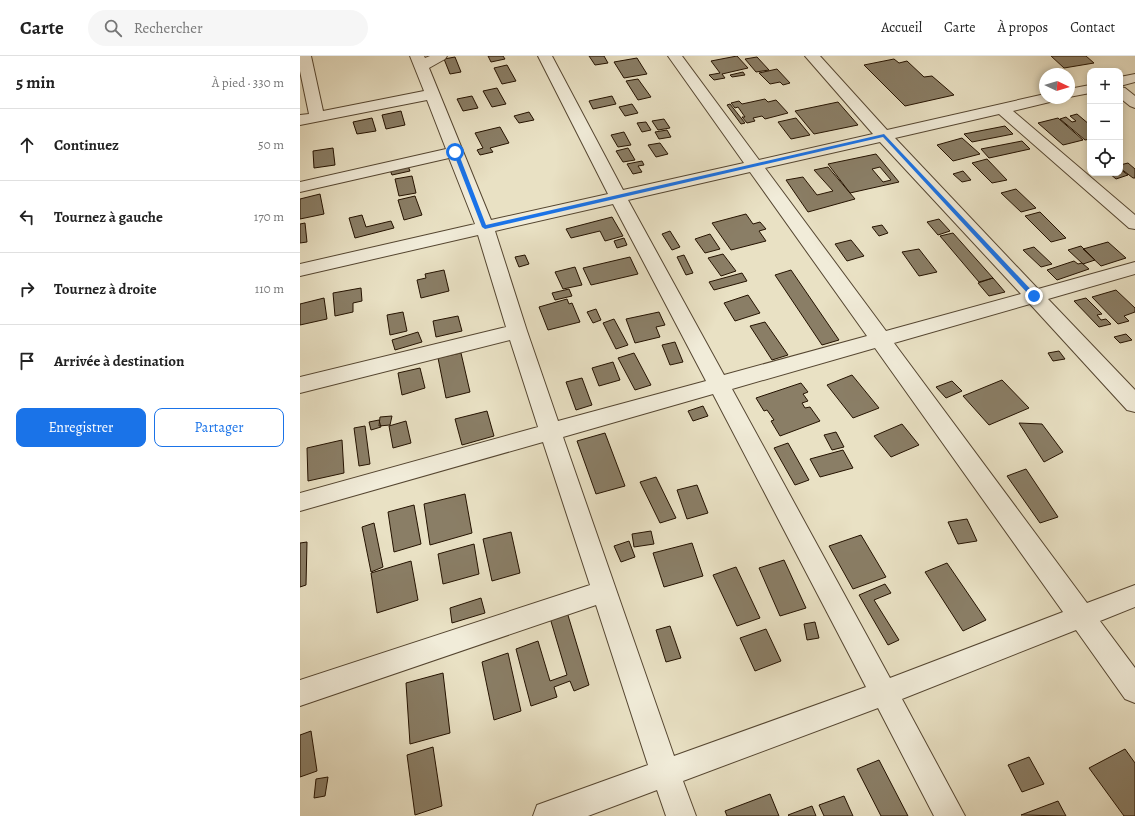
<!DOCTYPE html>
<html lang="fr">
<meta charset="utf-8">
<style>
:root{--surface:#fff;--page:#f6f6f6;--text:#222;--muted:#767676;--line:#e0e0e0;--accent:#1a73e8}
body{margin:0;font-family:Alegreya,serif;background:var(--page);color:var(--text)}
.controls{position:absolute;right:12px;top:12px;display:grid;overflow:hidden;border-radius:8px;box-shadow:0 2px 6px #0003}
.controls button{width:36px;height:36px;display:grid;place-items:center;padding:0;border:0;border-bottom:1px solid var(--line);background:var(--surface);color:var(--text);font:20px sans-serif}
.compass{position:absolute;left:739px;top:12px;width:36px;height:36px;border-radius:50%;background:var(--surface);box-shadow:0 2px 6px #0003;rotate:94deg}
.stop{position:absolute;width:12px;height:12px;margin:-9px;border:3px solid #1a73e8;border-radius:50%;background:#fff}
.stop.end{background:#1a73e8;border-color:#fff;box-shadow:0 1px 4px #0008}
.list{margin:0;padding:0;list-style:none}
h2{display:flex;justify-content:space-between;align-items:center;height:52px;margin:0;padding:0 16px;font-size:17px}
h2 small{font-size:13px;font-weight:400;color:var(--muted)}
.list li{display:grid;grid-template-columns:26px 1fr auto;gap:12px;align-items:center;box-sizing:border-box;height:72px;padding:0 16px;border-top:1px solid var(--line)}
.list b{display:block;font-size:15px;white-space:nowrap}
.list em{font-size:13px;font-style:normal;color:var(--muted)}
.actions{display:flex;gap:8px;padding:12px 16px}
.actions a{flex:1;padding:9px 0;border:1px solid var(--accent);border-radius:8px;text-align:center;font-size:14px;color:var(--accent)}
.actions .main{background:var(--accent);color:#fff}
.icon{flex:none;width:22px;height:22px;fill:none;stroke:currentColor;stroke-width:2;stroke-linecap:round;stroke-linejoin:round}
.map{position:relative;flex:none;width:835px;height:760px;overflow:hidden}
header{display:flex;align-items:center;gap:24px;box-sizing:border-box;height:56px;padding:0 20px;background:var(--surface);border-bottom:1px solid var(--line)}
header strong{font-size:19px}
nav{display:flex;gap:22px;margin-inline-start:auto;font-size:14px}
.search{width:280px;height:36px;background:var(--page);display:flex;align-items:center;gap:10px;box-sizing:border-box;padding:0 14px;border-radius:22px;color:var(--muted);font-size:15px}
main{display:flex}
aside{flex:1;background:var(--surface)}
.map>svg:first-child{display:block}
</style>
<header>
<strong>Carte</strong>
<div class="search"><svg class="icon" aria-label="search" viewBox="0 0 24 24"><circle cx="10" cy="10" r="6"/><path d="M15 15l6 6"/></svg>Rechercher</div>
<nav><a>Accueil</a><a>Carte</a><a>À propos</a><a>Contact</a></nav>
</header>
<main>
<aside>
<h2>5 min<small>À pied · 330 m</small></h2>
<ul class="list">
<li><svg class="icon" aria-label="ahead" viewBox="0 0 24 24"><path d="M12 20V5M6 11l6-6 6 6"/></svg><div><b>Continuez</b></div><em>50 m</em></li>
<li><svg class="icon" aria-label="left" viewBox="0 0 24 24"><path d="M17 20v-9H6M10 6l-5 5 5 5"/></svg><div><b>Tournez à gauche</b></div><em>170 m</em></li>
<li><svg class="icon" aria-label="right" viewBox="0 0 24 24"><path d="M7 20v-9h11M14 6l5 5-5 5"/></svg><div><b>Tournez à droite</b></div><em>110 m</em></li>
<li><svg class="icon" aria-label="arrive" viewBox="0 0 24 24"><path d="M6 21V4h12l-3 4 3 4H6"/></svg><div><b>Arrivée à destination</b></div></li>
</ul>
<div class="actions"><a class="main">Enregistrer</a><a>Partager</a></div>
</aside>
<div class="map">
<svg width="835" height="760" viewBox="0 0 835 760">
<rect width="100%" height="100%" fill="#e9e1c4"/>
<filter id="stains"><feTurbulence type="fractalNoise" baseFrequency=".005" numOctaves="4"/><feColorMatrix values="0 0 0 0 .2 0 0 0 0 .09 0 0 0 0 .02 0 0 0 .5 -.17"/></filter>
<radialGradient id="worn" r=".72"><stop offset=".6" stop-color="#630" stop-opacity="0"/><stop offset="1" stop-color="#630" stop-opacity=".3"/></radialGradient>
<path fill="#8a7e66" stroke="#241200" fill-rule="evenodd" d="M188,0H203L205,3L191,6Z
M289,0H304L308,7L295,9Z
M437,0L448,12L422,18L425,22L414,24L409,19L420,17L411,5Z
M751,0H786L794,7L764,12Z
M155,1L161,16L150,18L144,3Z
M457,1L469,14L456,16L445,3Z
M337,2L347,18L324,22L314,6Z
M594,3L599,7L607,5L624,21L632,20L654,39L605,50L564,9Z
M207,9L216,25L202,28L194,12Z
M477,13L490,27L483,29L480,26L470,28L459,17Z
M443,16L445,19L432,21L430,19Z
M338,23L351,41L338,44L326,25Z
M197,32L206,48L192,51L183,35Z
M172,40L178,52L163,55L157,43Z
M312,40L316,48L293,53L289,45Z
M465,43L468,46L476,44L488,57L465,63L462,60L453,62L455,65L447,67L442,61H445L438,51L435,52L431,47L439,45L442,48Z
M538,46L558,69L514,78L495,55Z
M332,48L338,57L325,60L319,51Z
M430,48L445,67L441,68L427,49Z
M101,55L105,69L86,73L82,59Z
M229,56L234,64L219,67L214,60Z
M777,58L790,69V83L785,84L760,63L766,61L772,66L776,65L770,60Z
M72,62L76,75L57,78L53,66Z
M496,62L510,79L491,83L478,66Z
M758,62L783,84L763,89L738,67Z
M364,63L370,72L358,74L352,65Z
M346,66L351,74L342,76L337,67Z
M705,70L713,78L672,86L664,78Z
M200,71L209,87L190,92L193,96L180,99L177,94L183,92L175,77Z
M367,74L371,81L359,83L355,76Z
M324,76L331,89L318,91L311,79Z
M662,82L680,98L653,105L637,89Z
M722,85L730,93L689,102L681,93Z
M360,87L368,98L356,101L348,89Z
M33,92L35,109L14,112L13,95Z
M328,92L335,104L323,106L316,95Z
M576,98L599,126L550,137L528,108ZM580,111L591,124L583,126L572,113Z
M687,103L707,124L692,127L672,107Z
M342,105L344,109L338,110L342,116L333,118L327,108Z
M828,107L835,113V122H833L820,112V109Z
M108,110L110,115L92,119L90,114Z
M528,111L555,143L508,156L486,124L503,121L517,139L533,135L514,114Z
M820,113L828,119L816,123L809,117H820Z
M663,115L671,124L662,126L653,118Z
M112,120L116,137L99,140L95,123Z
M716,133L736,152L721,156L701,137Z
M20,138L24,158L0,163V143Z
M115,140L122,159L104,164L98,144Z
M740,156L766,182L751,186L725,160Z
M446,158L453,168L460,166L466,173L459,175L466,185L431,194L412,167Z
M62,159L66,171L91,165L94,172L55,182L49,162Z
M312,161L323,180L305,185L300,175L271,182L266,173Z
M639,163L650,175L638,179L627,166Z
M5,167L7,186L0,187V168Z
M582,169L588,177L579,180L572,171Z
M370,175L380,191L372,194L362,178Z
M653,177L693,222L679,226L640,180Z
M410,178L420,193L405,197L395,183Z
M324,182L327,189L317,192L314,185Z
M551,184L564,200L547,205L535,188Z
M808,186L826,202L801,210L783,193Z
M781,190L795,204L783,208L768,194Z
M734,191L752,208L741,211L723,194Z
M619,193L637,216L619,220L602,196Z
M423,198L436,215L421,220L408,202Z
M225,199L229,208L219,211L215,201Z
M384,199L393,217L386,219L377,201Z
M330,201L338,218L291,229L283,212Z
M774,205L778,208L782,207L789,213L757,224L747,214Z
M275,211L282,229L263,233L255,216Z
M144,214L149,235L121,242L117,224L126,222L125,218Z
M491,214L539,284L522,289L475,219Z
M442,217L447,225L414,234L409,226Z
M693,222L705,236L689,240L678,227Z
M61,232L62,245L53,247V256L35,260L33,237Z
M269,233L272,240L255,244L252,237Z
M816,234L835,252V256L824,260L829,265L818,268L792,241Z
M448,239L460,257L435,265L424,247Z
M24,242L27,263L0,269V248Z
M786,242L802,258L797,259L801,264L806,263L811,268L799,271L774,245Z
M267,243L269,248L272,247L280,266L248,274L239,251Z
M296,253L301,264L293,267L287,256Z
M103,256L107,275L90,279L87,259Z
M359,256L365,269L356,271L360,281L335,287L326,263Z
M158,260L162,275L136,281L133,265Z
M314,263L328,289L316,293L303,267Z
M465,266L488,299L472,304L450,270Z
M118,276L122,286L95,294L92,284Z
M826,278L832,284L820,287L814,281Z
M375,286L383,306L370,309L362,289Z
M759,295L765,303L753,305L748,297Z
M161,297L170,336L146,342L138,302Z
M334,297L351,329L335,334L318,302Z
M313,306L320,324L299,330L292,312Z
M120,312L125,332L102,339L98,317Z
M552,319L579,352L553,362L527,329Z
M282,322L292,349L276,354L266,326Z
M702,324L729,352L689,369L663,340Z
M652,325L662,335L646,342L636,331Z
M501,327L508,336L503,338L508,345L502,347L505,352L510,351L520,365L480,380L471,365L474,364L467,354L464,355L456,342Z
M403,350L408,360L393,365L388,355Z
M187,355L194,380L162,389L155,363Z
M92,360L90,369L79,370L80,361Z
M79,364L81,371L71,374L69,366Z
M106,365L111,387L93,392L89,370Z
M719,367L742,368L763,396L744,406Z
M602,368L619,389L591,401L574,380Z
M65,370L70,408L59,410L54,372Z
M536,376L544,391L532,394L524,379Z
M305,377L325,430L296,438L277,385Z
M42,384L44,417L8,425L7,392Z
M488,387L509,424L495,429L474,392Z
M543,394L553,412L520,421L510,403Z
M726,413L758,461L740,467L707,420Z
M356,421L376,462L360,467L340,426Z
M397,429L408,457L387,463L377,434Z
M165,438L172,477L130,489L124,448Z
M114,449L121,488L94,496L88,456Z
M667,463L677,485L658,488L648,466Z
M74,467L83,511L71,516L62,471Z
M351,475L354,488L334,491L332,478Z
M211,476L220,517L192,525L183,483Z
M561,479L586,521L553,533L529,490Z
M329,485L335,501L321,506L314,490Z
M7,486L6,529L0,531V487Z
M392,487L403,520L364,531L353,497Z
M174,488L179,518L143,528L138,498Z
M484,504L506,552L480,560L459,512Z
M111,505L118,544L77,557L71,517Z
M647,507L686,564L663,575L625,516Z
M436,511L460,562L437,570L413,519Z
M585,528L591,537L574,544L599,584L588,589L559,539Z
M181,542L185,557L152,567L150,552Z
M267,556L289,629L274,635L270,625L254,631L257,641L231,650L216,593L238,585L250,625L267,619L250,562Z
M515,566L519,582L507,584L504,568Z
M370,570L381,602L366,606L356,574Z
M466,573L481,605L455,615L440,582Z
M208,597L221,655L194,664L182,606Z
M143,617L150,677L110,688L106,627Z
M11,675L17,715L0,721V679Z
M133,691L142,750L115,759L107,699Z
M825,693L835,707V760H824L789,712Z
M729,701L744,728L722,736L708,709Z
M579,704L608,760H581L557,713Z
M28,721L25,740L14,742L16,723Z
M470,738L479,760H427L425,755Z
M544,740L553,760H524L519,749Z
M758,745L766,760L721,759Z
M512,750L516,760H489L488,759Z"/>
<g fill="none" stroke-linecap="round" stroke-linejoin="round">
<defs>
<path id="street" d="M0,0H11L23,55L124,35L110,0H124L125,2L130,0H147L145,3L129,12L191,164L308,138L238,0H252L323,134L444,107L368,0H382L459,104L573,78L505,0H520L587,74L745,38V42H757L754,45L713,55L835,159V173L829,172L699,58L595,82L738,233L835,206V218L748,243L835,334V356L827,354L730,248L594,287L787,547L835,529V551L800,565L835,612V647L825,643L776,574L602,643L665,760H634L578,652L383,725L396,760H366L357,734L288,760H233L237,749L348,709L296,549L0,650V624L290,529L243,386L0,455V437L238,371L210,284L0,337V321L206,271L178,179L0,220V208L175,168L149,102L0,136V126L146,93L127,44L0,69V59L9,58L0,15ZM580,86L721,238L586,275L465,112ZM450,116L567,280L424,319L328,144ZM313,148L406,325L258,365L227,275L195,175ZM575,292L763,556L590,622L432,333ZM413,338L566,631L374,700L263,381Z
M835,18V26L820,30V21Z
M790,29V37L769,41V33Z
M820,31L825,32L835,40V52L830,50L820,42Z"/>
</defs>
<use href="#street" stroke="#554631" stroke-width="2"/>
<use href="#street" fill="#f1ecd9" fill-rule="evenodd"/>
</g>
<path fill="#1a73e8" d="M584,78L736,239V242H732L583,81L185,173L182,171L153,96L155,95L158,96L186,169Z"/>
<rect width="100%" height="100%" filter="url(#stains)"/>
<rect width="100%" height="100%" fill="url(#worn)"/>
</svg>
<div class="controls">
<button>+</button>
<button>−</button>
<button><svg class="icon" aria-label="locate" viewBox="0 0 24 24"><circle cx="12" cy="12" r="6"/><path d="M12 2v4M12 18v4M2 12h4M18 12h4"/></svg></button>
</div>
<svg class="compass" viewBox="-18 -18 36 36"><path d="M0-13l5 13h-10z" fill="#e53935"/><path d="M0 13l5-13h-10z" fill="#767676"/></svg>
<div class="stop" style="left:155px;top:96px"></div>
<div class="stop end" style="left:734px;top:240px"></div>
</div>
</main>
